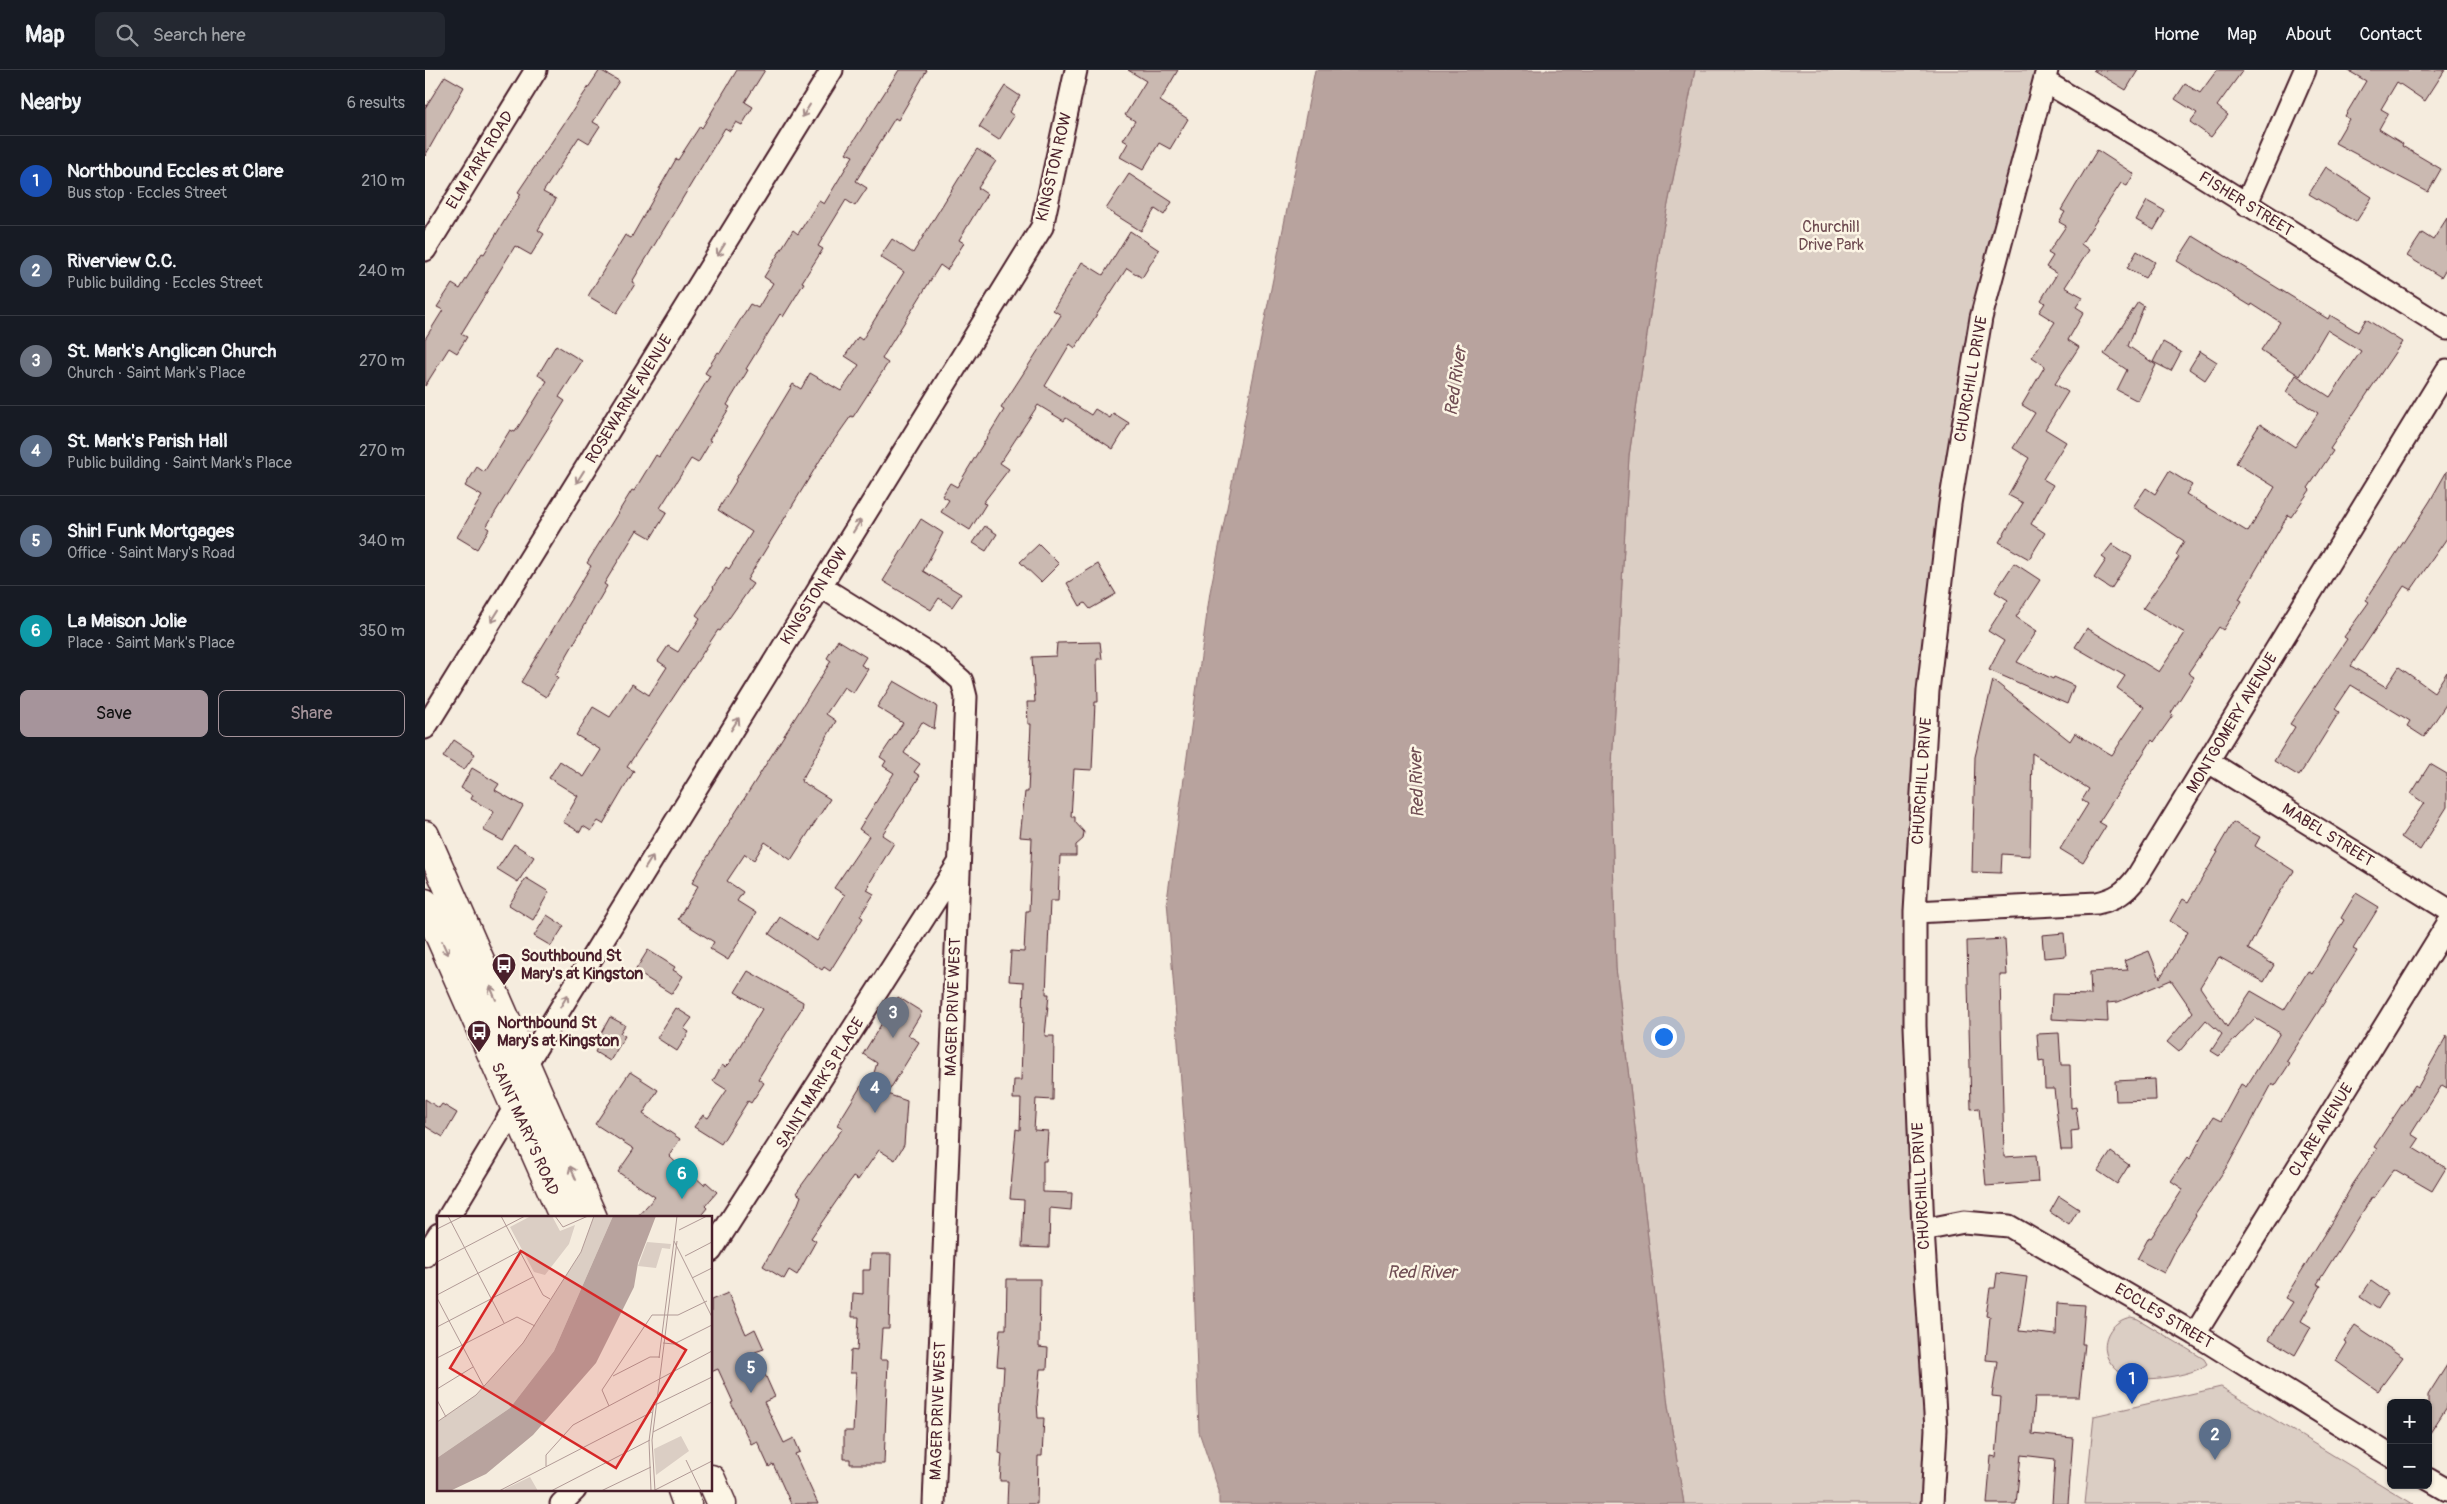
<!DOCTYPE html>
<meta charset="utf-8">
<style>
:root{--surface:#171b24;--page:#242831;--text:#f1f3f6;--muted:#9ea1a6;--line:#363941;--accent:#a6949b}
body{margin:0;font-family:Pangolin,sans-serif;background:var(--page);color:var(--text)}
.controls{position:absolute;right:15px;bottom:15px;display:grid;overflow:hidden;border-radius:8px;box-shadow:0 1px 4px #0004}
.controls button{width:45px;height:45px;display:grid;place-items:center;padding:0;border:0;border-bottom:1px solid var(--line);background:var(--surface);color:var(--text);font:25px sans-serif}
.you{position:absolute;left:1238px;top:966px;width:18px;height:18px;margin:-12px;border:4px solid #fff;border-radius:50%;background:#1a73e8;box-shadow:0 0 0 8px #1a73e833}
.badge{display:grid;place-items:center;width:32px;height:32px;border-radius:50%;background:var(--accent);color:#fff;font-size:16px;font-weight:700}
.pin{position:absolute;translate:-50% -41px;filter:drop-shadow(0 1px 2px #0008)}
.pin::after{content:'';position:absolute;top:26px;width:18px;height:15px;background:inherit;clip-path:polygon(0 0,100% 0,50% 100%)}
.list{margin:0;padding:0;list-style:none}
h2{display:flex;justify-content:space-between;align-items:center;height:65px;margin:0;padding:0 20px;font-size:21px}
h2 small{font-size:16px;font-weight:400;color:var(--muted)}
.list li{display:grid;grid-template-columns:32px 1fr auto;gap:15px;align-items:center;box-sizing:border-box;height:90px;padding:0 20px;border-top:1px solid var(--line)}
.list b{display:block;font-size:19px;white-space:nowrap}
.list p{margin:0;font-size:16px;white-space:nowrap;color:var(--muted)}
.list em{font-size:16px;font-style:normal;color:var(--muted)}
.actions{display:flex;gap:10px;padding:15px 20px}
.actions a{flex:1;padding:11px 0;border:1px solid var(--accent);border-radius:8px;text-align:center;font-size:18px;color:var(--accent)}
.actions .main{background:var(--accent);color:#111}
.icon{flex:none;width:28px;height:28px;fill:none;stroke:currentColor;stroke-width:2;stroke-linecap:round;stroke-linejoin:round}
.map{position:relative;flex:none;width:2022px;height:1434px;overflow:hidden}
header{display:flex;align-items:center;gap:30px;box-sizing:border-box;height:70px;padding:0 25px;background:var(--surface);border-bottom:1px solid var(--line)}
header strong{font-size:24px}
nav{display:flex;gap:28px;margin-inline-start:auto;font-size:18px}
.search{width:350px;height:45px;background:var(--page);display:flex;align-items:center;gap:12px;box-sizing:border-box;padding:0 18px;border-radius:8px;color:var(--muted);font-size:19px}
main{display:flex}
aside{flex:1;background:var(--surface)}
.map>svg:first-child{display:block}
</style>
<header>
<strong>Map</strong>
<div class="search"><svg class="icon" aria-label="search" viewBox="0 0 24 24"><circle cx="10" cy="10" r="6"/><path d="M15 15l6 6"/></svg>Search here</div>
<nav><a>Home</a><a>Map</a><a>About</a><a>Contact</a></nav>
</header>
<main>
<aside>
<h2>Nearby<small>6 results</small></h2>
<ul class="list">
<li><span class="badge" style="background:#1a4fb4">1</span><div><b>Northbound Eccles at Clare</b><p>Bus stop · Eccles Street</p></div><em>210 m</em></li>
<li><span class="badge" style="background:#5c6f8a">2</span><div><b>Riverview C.C.</b><p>Public building · Eccles Street</p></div><em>240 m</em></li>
<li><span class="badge" style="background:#6b7280">3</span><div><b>St. Mark's Anglican Church</b><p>Church · Saint Mark's Place</p></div><em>270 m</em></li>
<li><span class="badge" style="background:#5c6f8a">4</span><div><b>St. Mark's Parish Hall</b><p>Public building · Saint Mark's Place</p></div><em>270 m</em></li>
<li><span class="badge" style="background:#5c6f8a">5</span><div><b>Shirl Funk Mortgages</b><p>Office · Saint Mary's Road</p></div><em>340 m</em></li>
<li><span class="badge" style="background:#0f9aa8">6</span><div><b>La Maison Jolie</b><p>Place · Saint Mark's Place</p></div><em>350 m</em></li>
</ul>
<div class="actions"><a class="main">Save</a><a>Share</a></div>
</aside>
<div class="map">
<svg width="2022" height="1434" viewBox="0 0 2022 1434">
<rect width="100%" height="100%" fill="#f5ecde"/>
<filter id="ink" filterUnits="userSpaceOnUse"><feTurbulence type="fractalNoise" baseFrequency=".02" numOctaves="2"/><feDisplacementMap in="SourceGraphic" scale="10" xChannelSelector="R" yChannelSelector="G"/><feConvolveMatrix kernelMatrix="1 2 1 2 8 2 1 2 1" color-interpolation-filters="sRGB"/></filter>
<g filter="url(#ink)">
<path fill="#dbcec4" stroke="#927678" d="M1270,0H1622L1556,248L1496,710L1507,1434H1259L1243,1336L1191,898L1186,713L1204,386L1237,164Z
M1706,1247L1713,1249L1779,1289L1782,1294C1766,1307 1721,1311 1702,1308C1693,1302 1683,1293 1681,1283C1677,1266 1689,1250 1706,1247Z
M1796,1317L1988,1434H1660L1669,1346Z"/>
<path fill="#b8a39e" stroke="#8c6e70" d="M890,0H1270L1237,164L1204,386L1186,713L1191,898L1243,1336L1259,1434H794V1421L774,1362L767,1154L742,830L785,522Z"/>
<path fill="#cab9b1" stroke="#4a1f2b" d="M175,0L194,11L168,52L175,56L164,73L154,67L118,122L131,129L113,160L119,164L106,185L90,176L36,264L42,267L32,283L24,278L0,316V269L18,240L12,237L27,214L35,219L57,183L59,184L96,124L93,122Z
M312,0H340L320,32L328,37L317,55L311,52L305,61L300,58L207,212L210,214L192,243L163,226L200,165L206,168L251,89L253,90L275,56L277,58Z
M474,0H502L473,50L470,48L431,111L442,118L430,136L421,130L393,176L398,179L377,212L379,213L358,247L355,244L321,299L323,300L302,335L305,337L284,370L286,371L273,393L266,389L235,438L242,442L226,468L212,460L179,514L182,516L130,606L133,607L121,627L96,612L166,496L162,493L207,420L209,421L231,385L234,387L256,353L285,306L280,303L293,282L295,283L325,234L333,238L348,213L339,207L368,160L373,164L394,131L399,134L428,86L421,83Z
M703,0H753L735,31L763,49L745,79L734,73L718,100L695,87L703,73L698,70L710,51L700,45L721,11Z
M1668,0H1713L1701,20Z
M1792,0H1818L1792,36L1803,45L1786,67L1765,52L1772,43L1750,29L1760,14L1775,23Z
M1922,0H2020L2000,31L1972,12L1956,39L1963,43L1954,59L1978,74L1977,76L2016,99L2003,122L1910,73L1924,49L1920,46L1941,11Z
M20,6L39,17L0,86V38Z
M580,16L595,26L584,42L589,46L574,70L554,57Z
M552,79L571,91L553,118L562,124L534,170L539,173L522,200L515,195L459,285L457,289L463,293L428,347L426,346L397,387L322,510L328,514L295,561L293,560L202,697L209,701L178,754L173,751L166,761L158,756L155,762L138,752L153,726L124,708L135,691L159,707L176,680L151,665L168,637L185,647L207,614L224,625L242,597L233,591L243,576L253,582L275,548L271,545L289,518L288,517L301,497L304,499L327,462L293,440L311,411L310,410L368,314L376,319L385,303L416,321L434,295L420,286L433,267L437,270L479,202L455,187L467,169L488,183Z
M1672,80L1709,104L1702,116L1696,113L1656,174L1664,180L1640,217L1658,227L1651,237L1659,242L1643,270L1654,277L1630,314L1643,322L1620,359L1641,372L1618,409L1628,415L1606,454L1620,463L1604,489L1574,472L1598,433L1583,425L1604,388L1588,378L1610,343L1597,335L1620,296L1607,287L1630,252L1614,242L1620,233L1616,230L1632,204L1621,197L1628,186L1623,183L1641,156L1634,152L1640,142L1636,140Z
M1901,97L1947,127L1931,152L1884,124Z
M704,104L747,132L739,145L730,139L716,161L681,139Z
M1722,131L1740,141L1729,160L1711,150Z
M2022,148V197L2016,207L1982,186L1997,163L2008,170Z
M705,161L734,180L717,208L702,198L650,278L645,274L620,316L666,345L670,339L685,348L688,343L704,353L688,379L641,348L639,351L613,335L575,393L584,399L558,433L561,434L545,460L516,442L524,430L517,426L525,413L532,417L558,374L579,340L576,338L636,245L628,240L657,192L678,205Z
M1768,166L1903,249L1905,245L1933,262L1941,249L1977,272L1905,379L1908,381L1883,418L1885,420L1866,447L1863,445L1814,529L1817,531L1798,560L1794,557L1763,603L1769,607L1746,643L1748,645L1729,672L1727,670L1674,752L1681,756L1658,793L1635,779L1663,734L1657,730L1664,719L1607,683L1605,786L1577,784L1576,803L1547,802L1550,687L1568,610L1645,671L1650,663L1687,685L1719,637L1692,618L1700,606L1650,577L1662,558L1734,602L1760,563L1718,538L1754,487L1751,485L1759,471L1708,437L1721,418L1730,424L1744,401L1767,415L1761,424L1823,462L1850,417L1811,393L1823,373L1835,354L1870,377L1893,343L1861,322L1871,305L1905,327L1936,281L1902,260L1875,306L1836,280L1855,252L1827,234L1826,236L1752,191Z
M1712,181L1730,192L1720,208L1702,198Z
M1713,232L1719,236L1703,276L1731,295L1713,331L1692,320L1702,300L1679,284Z
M1738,272L1756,282L1746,301L1728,292Z
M131,275L157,291L134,327L140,331L61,457L64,459L52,479L32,467L57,426L40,416L52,397L59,402L85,360L90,362L122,311L113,305Z
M1775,281L1792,292L1780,310L1764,299Z
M2022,401V468L1986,520L1979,516L1926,596L1961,617L1974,597L2009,622L2022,602V633L1999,667L1982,656L1985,651L1926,615L1910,639L1914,642L1874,706L1849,691L1870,657L1865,654L1922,569L1919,567L1944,532L1941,530L2005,431Z
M496,449L518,463L498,501L536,524L527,537L514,528L506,540L458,511Z
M560,456L572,464L561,481L548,473Z
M614,474L634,494L616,512L595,492Z
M1687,474L1707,487L1686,519L1669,508L1681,490L1677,487Z
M1589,493L1615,510L1591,547L1612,561L1592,592L1628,609L1629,607L1649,616L1642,634L1564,600L1579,571L1563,561L1583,530L1570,522Z
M673,494L691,524L665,539L660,533L655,536L642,513Z
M413,570L441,587L436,595L443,599L428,623L419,617L401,644L411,651L376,711L405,729L366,790L340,772L329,790L320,784L302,811L318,822L312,831L331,843L303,890L285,879L289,872L253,849L273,816L267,813L273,802L406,591L402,588Z
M675,572L677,589H672L673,632H670L667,700L649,699L646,747H650V752L659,762L658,769L651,775V786H635L633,831H625L621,924H624L623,935L620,966H629L628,1030L611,1029L609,1060L623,1061L621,1091H618V1122L647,1123L646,1140L625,1138L624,1178L597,1177L599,1130L585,1129L591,1059L595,1060L596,1029H588L589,1010H596L599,912L584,911L586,881L599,882L601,841H604L607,768L595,767L600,722H603L606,654H603L602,632H610L607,587L631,586L632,573Z
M469,611L512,636L509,659L497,652L479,683L495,694L489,702L495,706L457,765L469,773L444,814L445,815L442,820L449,824L435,846L438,848L405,901L399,897L397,900L344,864L355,847L392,871L420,825L409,818L444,766L434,759L469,703L458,696L461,691L455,687L478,653L452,637Z
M29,670L50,684L39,700L18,687Z
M2005,694L2022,704V737L1995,780L1976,767L1999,733L1986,724Z
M47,698L74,714L70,720L98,736L78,771L58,760L69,742L46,729L48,725L36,718Z
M1808,752L1835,767L1830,776L1869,801L1843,841L1823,879L1849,895L1839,912L1794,887L1775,917L1802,957L1826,921L1859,940L1883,901L1887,904L1919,850L1916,848L1931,823L1954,837L1928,879L1932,881L1862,991L1865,993L1850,1016L1847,1014L1803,1095L1770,1144L1771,1145L1749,1180L1750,1181L1739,1203L1712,1189L1724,1167L1726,1168L1758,1119L1746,1111L1762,1088L1764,1090L1788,1047L1796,1051L1816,1014L1821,1017L1855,963L1830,948L1794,986L1786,981L1797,964L1781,950L1754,982L1742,972L1768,942L1746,910L1693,932L1682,933L1683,952L1626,949L1627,924L1666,925L1665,902L1703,900L1699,891L1724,881L1735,908L1763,862L1745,851L1758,829L1763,832L1793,782L1791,781Z
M89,774L109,787L93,812L72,799Z
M101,808L124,822L108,850L84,835Z
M122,845L139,856L126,876L109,866Z
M1639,863L1641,886L1619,888L1617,865Z
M1580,869L1582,905H1575L1579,1087L1611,1085L1613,1112L1561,1116L1554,1038L1546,1039L1542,871Z
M223,880L250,897L248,900L258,906L247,924L210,901Z
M323,901L378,932L377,938L333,1009L339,1013L326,1033L323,1031L296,1074L269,1057L278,1045L283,1048L302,1020L288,1011L297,995L300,997L305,992L337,939L310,922Z
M473,927L497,942L483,965L494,972L462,1024L482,1031L479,1075L470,1090L454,1080L433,1110L428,1107L386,1168L391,1171L372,1205L364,1200L359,1209L338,1196L373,1134L376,1126L371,1123L418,1058L412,1055L436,1016L444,1019L452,993L438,984Z
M251,938L267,948L259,959L264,962L252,981L232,968Z
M185,947L200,955L195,963L200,966L185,991L170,982L174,974L171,972Z
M1634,963L1636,995H1645L1646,1038L1651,1037L1654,1060L1646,1061L1647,1080H1636L1629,1019H1620L1619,991L1614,992L1612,964Z
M2022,965V1018L2017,1015L1986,1064L1994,1069L1988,1078L2021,1098L2007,1121L1969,1099L1949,1128L1947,1127L1892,1214L1896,1216L1876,1251L1886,1257L1870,1285L1844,1269L1868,1232L1860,1228L1906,1153L1928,1114L1952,1079L1949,1077L1990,1015L1993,1017Z
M205,1002L233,1020L218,1044L255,1069L244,1086L266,1107L268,1105L279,1115L281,1112L292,1122L280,1136L282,1138L274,1148H211L230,1127L193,1102L209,1079L170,1054Z
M1730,1009L1731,1030L1691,1031L1690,1011Z
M0,1029L14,1038L17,1034L32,1043L18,1067L0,1056Z
M1686,1082L1704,1095L1692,1114L1673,1101Z
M1634,1126L1654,1139L1644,1155L1625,1142Z
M446,1184H466L464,1259H457L455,1290H463L459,1394H425V1389H419V1361H428L431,1303H425L426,1280L432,1281L434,1247H427L428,1223L438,1224V1200H445Z
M1572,1203L1602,1207L1594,1261L1631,1265L1632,1233L1660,1235L1657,1274H1660L1654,1327H1610L1607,1364L1648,1368L1643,1434H1627L1630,1389L1596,1385L1591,1434H1562L1566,1386L1571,1387L1576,1327L1567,1326L1572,1291L1561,1290L1565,1247L1561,1246L1565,1218H1570Z
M582,1209H615L614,1277L623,1278L622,1299H615L612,1332L613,1348H619L617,1386H613L612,1434H582L583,1411H575L577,1384L574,1383L579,1297L572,1296L575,1259H581Z
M1946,1211L1963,1223L1953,1239L1935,1227Z
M303,1223L321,1264L330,1259L339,1279L330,1282L350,1327L339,1332L359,1373L369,1368L375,1382L370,1384L393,1434H366L348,1394L344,1397L332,1371L326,1374L306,1333L308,1332L293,1299L286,1302V1230Z
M1930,1255L1978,1287L1953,1321L1911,1291L1922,1273L1919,1271Z
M2022,1295V1337L2003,1366V1325Z"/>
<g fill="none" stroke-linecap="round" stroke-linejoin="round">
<defs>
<path id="minor" d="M1619,11L1726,74L2022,259
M1821,135L1880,0
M0,180L111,0
M395,516L512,589L537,611L541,627L509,1434
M0,658L407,0
M1784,692L2022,839
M1490,842L1672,833C1691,829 1701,822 1712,807L2022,300
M23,1148L90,1037L100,996L617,157L651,0
M1498,1160L1539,1152L1584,1156L1770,1264L1966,1386
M286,1181L534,793
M0,1186L14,1164
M1770,1264L2022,855
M2003,1409L2022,1420
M136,1434L150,1420
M1507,1434L1511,1359L1498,1160L1490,956V842L1503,621L1525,434L1556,248L1622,0"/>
<path id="major" d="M0,765L168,1148
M0,833L139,1148
M286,1409L297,1434
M257,1420L262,1434"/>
</defs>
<use href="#minor" stroke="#4a1f2b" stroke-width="25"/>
<use href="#major" stroke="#4a1f2b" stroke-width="31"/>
<use href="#minor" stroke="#fcf5e5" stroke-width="21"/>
<use href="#major" stroke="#fcf5e5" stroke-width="28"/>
</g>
<defs><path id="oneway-shaft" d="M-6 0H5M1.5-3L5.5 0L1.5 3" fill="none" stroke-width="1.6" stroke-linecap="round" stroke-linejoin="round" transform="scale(1.25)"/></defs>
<g stroke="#a38a88">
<use href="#oneway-shaft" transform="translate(381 41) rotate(122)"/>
<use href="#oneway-shaft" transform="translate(296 180) rotate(122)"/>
<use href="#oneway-shaft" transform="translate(155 407) rotate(122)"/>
<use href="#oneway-shaft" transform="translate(432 456) rotate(-58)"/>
<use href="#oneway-shaft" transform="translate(70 546) rotate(122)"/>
<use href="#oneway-shaft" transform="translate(310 654) rotate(-58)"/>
<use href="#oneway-shaft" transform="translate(224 792) rotate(-58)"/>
<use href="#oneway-shaft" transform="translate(20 878) rotate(66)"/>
<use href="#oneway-shaft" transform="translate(68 923) rotate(-113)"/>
<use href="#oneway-shaft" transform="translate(139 931) rotate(-59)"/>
<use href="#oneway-shaft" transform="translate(148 1103) rotate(-114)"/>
</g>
</g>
<defs>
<symbol id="bus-pin" viewBox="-11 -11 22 30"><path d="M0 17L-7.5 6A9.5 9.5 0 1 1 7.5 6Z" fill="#4a1f2b" stroke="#fcf5e5"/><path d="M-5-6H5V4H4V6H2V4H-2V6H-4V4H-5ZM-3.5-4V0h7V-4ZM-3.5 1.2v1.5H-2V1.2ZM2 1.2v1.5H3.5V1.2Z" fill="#fff"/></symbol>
</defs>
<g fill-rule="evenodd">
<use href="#bus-pin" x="65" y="881" width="28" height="38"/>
<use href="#bus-pin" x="40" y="948" width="28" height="38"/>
</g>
<g text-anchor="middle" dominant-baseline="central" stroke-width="5" stroke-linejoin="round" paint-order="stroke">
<g font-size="16" fill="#4a1f2b" stroke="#fcf5e5">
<text transform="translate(55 90) rotate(-58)">ELM PARK ROAD</text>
<text transform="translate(629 97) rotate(-77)">KINGSTON ROW</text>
<text transform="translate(1821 134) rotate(32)">FISHER STREET</text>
<text transform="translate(1546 309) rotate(-80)">CHURCHILL DRIVE</text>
<text transform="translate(204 329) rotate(-58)">ROSEWARNE AVENUE</text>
<text transform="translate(389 526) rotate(-58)">KINGSTON ROW</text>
<text transform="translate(1807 653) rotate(-59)">MONTGOMERY AVENUE</text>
<text transform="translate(1497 711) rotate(-86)">CHURCHILL DRIVE</text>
<text transform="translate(1903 765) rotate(32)">MABEL STREET</text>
<text transform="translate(528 937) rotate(-88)">MAGER DRIVE WEST</text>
<text transform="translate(395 1013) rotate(-58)">SAINT MARK'S PLACE</text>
<text transform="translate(100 1059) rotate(66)">SAINT MARY'S ROAD</text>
<text transform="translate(1896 1060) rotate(-58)">CLARE AVENUE</text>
<text transform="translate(1496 1116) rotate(-93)">CHURCHILL DRIVE</text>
<text transform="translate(1739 1246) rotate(31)">ECCLES STREET</text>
<text transform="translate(513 1341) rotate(-88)">MAGER DRIVE WEST</text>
</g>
<g font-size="16" fill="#6e4b51" stroke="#fcf5e5">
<text x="1406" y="157">Churchill<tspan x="1406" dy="18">Drive Park</tspan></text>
</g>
<g font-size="16" font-weight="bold" fill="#4a1f2b" stroke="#fcf5e5" text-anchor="start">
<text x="96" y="886">Southbound St<tspan x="96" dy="18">Mary's at Kingston</tspan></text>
<text x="72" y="953">Northbound St<tspan x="72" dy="18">Mary's at Kingston</tspan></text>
</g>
<g font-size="18" font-style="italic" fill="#704d53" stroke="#fcf5e5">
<text transform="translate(1031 311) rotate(-82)">Red River</text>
<text transform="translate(992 713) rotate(-92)">Red River</text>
<text x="997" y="1202">Red River</text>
</g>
</g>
<g transform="translate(12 1146)">
<rect width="275" height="275" fill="#f5ecde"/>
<path d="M94,0H115L123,15L138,9L132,28L108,59L97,56L73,11ZM157,0H176L117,135L73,192L0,242V206L39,179L86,127L144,36ZM210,26L234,28L233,33L225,32L219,52L201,50ZM244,220L252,235L219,259L217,233ZM93,261L101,275H68V273Z" fill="#dbcec4"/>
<path d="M176,0H219L201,47L197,71L159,147L96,219L49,258L13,275H0V242L73,192L117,135Z" fill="#b8a39e"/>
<path fill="none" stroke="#b19a96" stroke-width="1" d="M11,0L67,107M64,0L106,79L113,83M118,0L126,11L151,0M240,0L237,25L275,101M0,13L26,0M242,14L270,0M248,40L275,26M0,46L88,0M255,62L275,52M0,79L83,35M0,82L47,171M0,111L96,61M226,127L237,128L275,109M0,142L80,101L98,110M222,142L237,25M176,160L213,141H223M0,173L36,151M0,184L9,201M218,189L275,161M172,190L165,174L215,99H241L270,85M0,206L39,179L86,127L144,36L157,0M216,216L275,186M249,244L264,275M109,250V239L136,209L275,135M218,274L275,245M62,275L215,196M114,275L213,224M164,275L214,251M214,275L212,225L217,186M218,275L215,224L240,25"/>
<path fill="#d62828" fill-opacity="0.15" stroke="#d62828" stroke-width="2.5" d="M84,35L249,134L179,252L13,152Z"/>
<rect width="275" height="275" fill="none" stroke="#4a1f2b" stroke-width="2.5"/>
</g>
</svg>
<div class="controls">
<button>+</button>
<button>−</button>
</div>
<div class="you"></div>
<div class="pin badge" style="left:1707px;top:1334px;background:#1a4fb4">1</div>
<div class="pin badge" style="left:1790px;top:1390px;background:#5c6f8a">2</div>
<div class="pin badge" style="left:468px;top:968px;background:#6b7280">3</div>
<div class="pin badge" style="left:450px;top:1043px;background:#5c6f8a">4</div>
<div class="pin badge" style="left:326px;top:1323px;background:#5c6f8a">5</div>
<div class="pin badge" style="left:257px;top:1129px;background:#0f9aa8">6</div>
</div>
</main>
